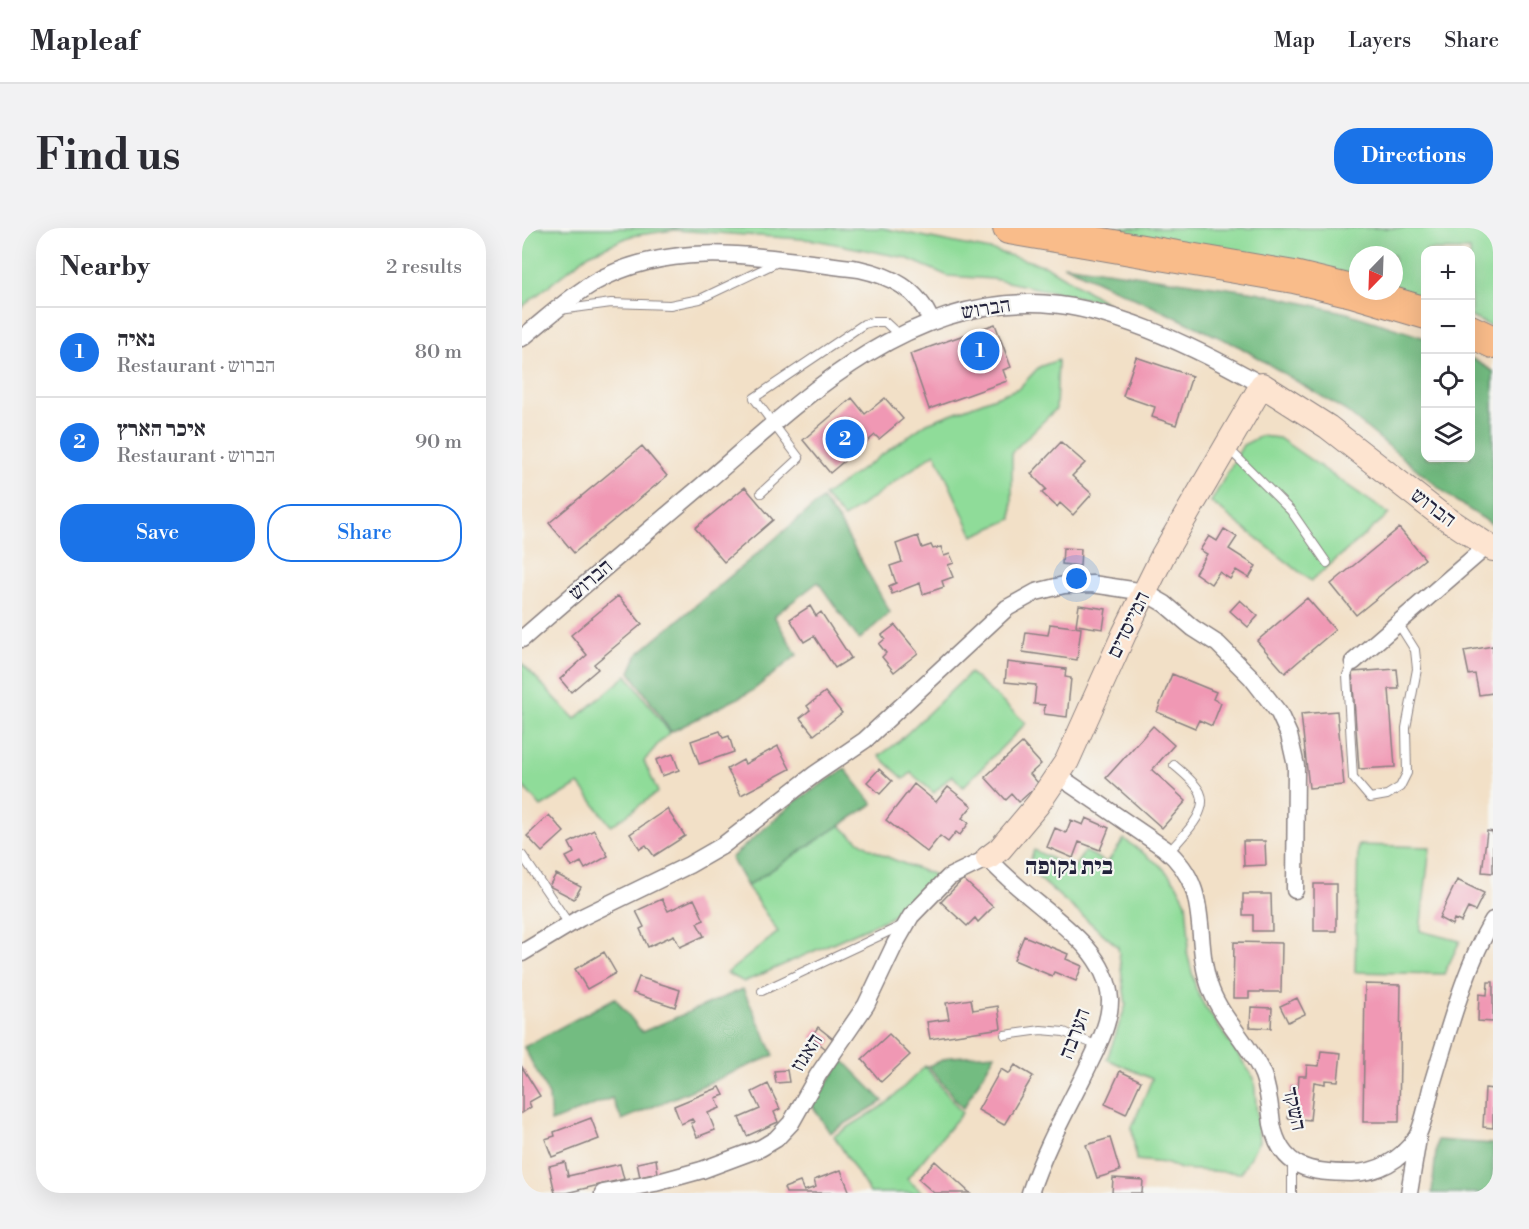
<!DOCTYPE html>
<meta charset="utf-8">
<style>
:root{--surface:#fff;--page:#f2f2f3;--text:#2b2b33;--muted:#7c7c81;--line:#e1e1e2;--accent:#1a73e8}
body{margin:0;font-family:"Libre Bodoni","Frank Ruhl Libre",serif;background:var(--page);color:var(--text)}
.controls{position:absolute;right:18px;top:18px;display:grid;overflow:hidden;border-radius:12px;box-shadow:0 6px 24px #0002}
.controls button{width:54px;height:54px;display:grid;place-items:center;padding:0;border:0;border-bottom:2px solid var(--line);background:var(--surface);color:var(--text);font:30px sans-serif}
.compass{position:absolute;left:827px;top:18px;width:54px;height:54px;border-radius:50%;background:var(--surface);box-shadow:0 6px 24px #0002;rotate:203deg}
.you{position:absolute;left:555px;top:351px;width:21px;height:21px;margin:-15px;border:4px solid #fff;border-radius:50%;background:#1a73e8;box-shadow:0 0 0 9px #1a73e833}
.badge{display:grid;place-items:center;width:39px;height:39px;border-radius:50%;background:var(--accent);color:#fff;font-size:20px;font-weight:700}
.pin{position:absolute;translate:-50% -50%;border:3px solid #fff;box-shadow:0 2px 6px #0006}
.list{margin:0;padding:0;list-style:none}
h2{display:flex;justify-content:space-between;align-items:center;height:78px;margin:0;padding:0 24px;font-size:26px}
h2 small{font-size:20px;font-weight:400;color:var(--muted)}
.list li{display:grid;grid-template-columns:39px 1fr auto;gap:18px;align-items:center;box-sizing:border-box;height:90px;padding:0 24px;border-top:2px solid var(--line)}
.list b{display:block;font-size:22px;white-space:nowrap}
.list p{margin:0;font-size:20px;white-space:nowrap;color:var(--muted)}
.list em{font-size:20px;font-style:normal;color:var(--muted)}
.actions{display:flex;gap:12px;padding:18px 24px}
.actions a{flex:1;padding:14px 0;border:2px solid var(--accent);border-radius:24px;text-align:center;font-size:21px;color:var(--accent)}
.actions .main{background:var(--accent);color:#fff}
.icon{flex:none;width:33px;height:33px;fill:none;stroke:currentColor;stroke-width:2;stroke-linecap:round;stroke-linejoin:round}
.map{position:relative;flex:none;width:971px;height:965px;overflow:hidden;border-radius:24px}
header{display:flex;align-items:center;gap:36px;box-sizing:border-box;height:84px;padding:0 30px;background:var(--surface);border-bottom:2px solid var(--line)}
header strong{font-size:28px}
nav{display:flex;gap:33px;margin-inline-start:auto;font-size:21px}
.intro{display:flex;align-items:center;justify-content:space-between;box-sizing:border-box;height:144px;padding:0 36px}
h1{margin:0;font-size:42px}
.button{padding:15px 27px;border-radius:24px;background:var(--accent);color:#fff;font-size:21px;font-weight:700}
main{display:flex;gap:36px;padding:0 36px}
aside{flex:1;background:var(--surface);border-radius:24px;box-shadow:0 6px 24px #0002}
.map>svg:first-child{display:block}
</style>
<header>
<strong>Mapleaf</strong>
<nav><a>Map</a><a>Layers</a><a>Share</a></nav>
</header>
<div class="intro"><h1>Find us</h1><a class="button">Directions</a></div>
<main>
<aside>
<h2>Nearby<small>2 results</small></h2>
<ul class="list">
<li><span class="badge">1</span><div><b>נאיה</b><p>Restaurant · הברוש</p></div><em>80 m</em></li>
<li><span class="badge">2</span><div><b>איכר הארץ</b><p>Restaurant · הברוש</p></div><em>90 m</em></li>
</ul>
<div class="actions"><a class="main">Save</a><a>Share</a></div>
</aside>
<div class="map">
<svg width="971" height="965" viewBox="0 0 971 965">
<rect width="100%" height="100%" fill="#f6f6f2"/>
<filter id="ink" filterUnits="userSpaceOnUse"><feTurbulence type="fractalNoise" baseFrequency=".0167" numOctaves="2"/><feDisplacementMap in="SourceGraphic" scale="12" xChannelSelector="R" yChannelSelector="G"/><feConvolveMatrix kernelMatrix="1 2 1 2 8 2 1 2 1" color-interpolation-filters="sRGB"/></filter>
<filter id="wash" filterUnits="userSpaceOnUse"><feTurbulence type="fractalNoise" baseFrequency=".008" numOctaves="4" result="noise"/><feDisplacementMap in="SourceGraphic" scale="24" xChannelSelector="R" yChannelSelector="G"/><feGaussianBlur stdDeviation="1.35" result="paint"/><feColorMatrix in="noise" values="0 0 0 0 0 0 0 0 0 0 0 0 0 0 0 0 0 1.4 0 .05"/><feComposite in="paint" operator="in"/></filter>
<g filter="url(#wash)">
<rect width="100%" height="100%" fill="#f2e0c7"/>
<path fill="#8fdc99" stroke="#587f6a" stroke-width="1.5" d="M0,0H360L473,23L524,38L585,75L471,51L426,48L384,30L293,12L152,2L109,8L67,26L0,79Z
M553,0H971V99L949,89L948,22H904L903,71L872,61V27H836V50Z
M536,132L534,181L490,224V291L451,308L413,225L322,290L302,268L405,195L497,160L517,139Z
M739,208L757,210L867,286L789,353L689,274L721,217Z
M0,435L53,491L105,447L148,505L136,516L122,533L136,564L89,598L57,556L19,579L0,557Z
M448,445L504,495L441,559L430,547L412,565L389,545L382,551L357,528L375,515Z
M318,597C345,625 380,635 416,648L369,689L222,754L205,745L256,704L225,658Z
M602,611L639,638L654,655L664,674L667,710L665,724L674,761L682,777L732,850L737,913L719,945L659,941L643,935L614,932L610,899L630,851L585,831L604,777L596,719L510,644L508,633L512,622L551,641L563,623L585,635Z
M836,617L908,619L898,703L938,713L922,746L833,744Z
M403,838L440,885L385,951L401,965H348L312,908L364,876Z"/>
<path fill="#73bc81" stroke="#4a6f5e" stroke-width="1.5" d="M541,37L734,64L825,85L903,110L904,230H948L949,130L971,143V297L932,272L824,183L718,119Z
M300,271L318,295L368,384L337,412L296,354L252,388L275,427L230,463L149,504L108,444L116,426Z
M323,541L351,576L225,658L209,630L275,572Z
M221,761L252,827L100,892L90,870L29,894L27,868L2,819L93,770L120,804Z
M473,826L441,881L406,838L428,829Z
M321,832L361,873L308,905L290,877Z
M915,912L971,916V965H910Z"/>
<g id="blocks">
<path fill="#f098b4" d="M473,96L489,139L481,142L485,153L407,181L388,126Z
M614,129L670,148L654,197L630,189L633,179L601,168Z
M330,170L343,186L363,170L381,191L357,211L353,207L308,245L281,212Z
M539,214L563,235L550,248L570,266L551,287L538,275L535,279L520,265L524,261L509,246Z
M120,218L145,248L52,325L27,295Z
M223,259L251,292L202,334L173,300Z
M877,300L903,331L834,387L809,356Z
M702,301L715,309L707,321L734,338L727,350L714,342L708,351L697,344L689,356L673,345L685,326L678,322L687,308L695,313Z
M396,308L400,320L409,317L411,321L419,319L422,328L428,326L432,335L426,337L431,349L420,353L422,359L401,366L398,355L370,366L367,358L374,355L368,338L380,334L374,316Z
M541,320L559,321L558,338L540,336Z
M96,368L120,396L72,436L76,441L49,464L38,451L65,427L49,407Z
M785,370L813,402L763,445L735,413Z
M718,372L736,388L726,399L708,383Z
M557,377L584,381L581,401L554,397Z
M288,378L294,388L299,384L329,430L313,440L292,408L282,414L268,391Z
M528,396L559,400L555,432L501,424L504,404L526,407Z
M373,397L396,425L372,444L360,429L364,425L357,416L363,411L360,407Z
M971,418V465L957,467L953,446L947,447L942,423Z
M485,434L544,441L543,449L549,450L545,489L522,486L523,477L512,476L514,457L483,454Z
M875,441L877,461H867L873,539L837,541L830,444Z
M650,446L694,464L691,471L699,475L690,498L677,492L673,500L635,484Z
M303,464L320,485L292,507L278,490L288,482L285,478Z
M815,483L822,557L787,560L779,486Z
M631,498L652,517L630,542L664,573L640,600L584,550Z
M198,503L201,510L207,508L212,524L177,536L169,513Z
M500,515L519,536L508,546L517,556L497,574L490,566L484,572L463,549Z
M256,518L268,541L219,567L205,541L221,532L223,536Z
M151,526L157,542L140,548L134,532Z
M357,541L370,553L358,566L345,554Z
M392,556L414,574L426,559L450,578L440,590L447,595L438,607L434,604L426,614L418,608L405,624L364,592Z
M145,581L163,608L132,628L124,617L118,621L108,606Z
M27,587L42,604L20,624L5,608Z
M564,590L587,600L578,622L557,614L551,630L525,619L533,600L544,605L549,592L561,597Z
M72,602L86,628L63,641L59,634L50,639L44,629L52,625L47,615Z
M965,603L971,604V645L960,644Z
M721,613H743L744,637L722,638Z
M34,646L59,659L52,671L27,658Z
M441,651L471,679L456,694L453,690L445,698L419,674Z
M935,652L962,665L953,683L946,680L939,694L932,691L930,697L917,690Z
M792,656H814V703H792Z
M721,666H749L750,703H731V687H721Z
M140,671L146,683L172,671L182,692L175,695L182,708L158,719L152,707L126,719L118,701L122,699L114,683Z
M502,708L546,726L544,731L560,738L554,753L532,744L530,748L492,732Z
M712,714L760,715L759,764H727V770H711Z
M82,724L94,745L65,761L53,741Z
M117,749L158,762L153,779L111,765Z
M966,754H971V794L956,793L957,766L965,767Z
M843,756L879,757L877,894H841Z
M775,770L783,786L766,794L758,778Z
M449,771L451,782L476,778L479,800L408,811L405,794L427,791L424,775Z
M729,779L750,780L749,800L728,799Z
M296,799L311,811L304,821L289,809Z
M367,806L388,827L359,854L340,831Z
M799,823L819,825L816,853L803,852V856L792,854L788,892L766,890L769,858L776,859L777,848H784L785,837L797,838Z
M493,837L511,848L482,897L456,882L479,841L487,846Z
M0,839L18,868L7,874L9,879L0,885Z
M265,842L267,854L254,855L252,843Z
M598,843L619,853L604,886L583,876Z
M246,856L258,881L252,884L256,894L225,908L217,890L238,881L230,864Z
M198,859L202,867L194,870L198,880L186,885L193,902L175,909L169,895L172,894L170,891L159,896L152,878Z
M963,860L971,861V900L961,899Z
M69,890L77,911L30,929L23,911L33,908L32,904Z
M588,910L598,943L575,950L564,917Z
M134,931L136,945L118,949L115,935Z
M413,933L448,965H412L396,951Z
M43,934L46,948L98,936L102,951L44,965H33L27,938Z
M319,942L328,965H264L262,960L278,954L282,963L294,959L292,952Z
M591,950L621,952L620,965H590Z"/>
</g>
</g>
<g filter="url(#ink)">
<use href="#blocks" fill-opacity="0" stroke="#8a8181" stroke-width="1.5"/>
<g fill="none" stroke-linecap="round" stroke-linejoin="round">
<defs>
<path id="lane" d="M38,82L89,75L148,77L178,71L256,34
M706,220L769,283L805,335
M239,265L277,230L232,170L342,96L350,94H363L377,107
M831,434L825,447L831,550L848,570L865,567L878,559L885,545L884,500L895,441L893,422L876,395
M647,624C659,609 688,585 678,564C673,554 660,544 652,537
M0,627L47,696
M240,763L381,697
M483,807L519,802L542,804L576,818
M770,933V965"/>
<path id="street" d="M0,110C24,91 47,69 73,54C155,8 249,31 337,41C369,48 396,61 409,93
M0,411C58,360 117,311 176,261C272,179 372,76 507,75C583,74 675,120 740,157
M831,434L965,318
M535,547L642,620C693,662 669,709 689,762C701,793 728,816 741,847C747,863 748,879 750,896C759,941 789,945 829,945C856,945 879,932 894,910C901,900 907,867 911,853C926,804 944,736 971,692
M0,725L58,690L167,637L200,618L293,546L343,512L485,380L514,364L542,357L570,356L610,362L622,364L643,376L671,400L696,416L729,449L757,485L767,507L774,538L773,662
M81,965L133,955L180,942L239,920L254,911L269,895L296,847L344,777L373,716L389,688L427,649L466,630C495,663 534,686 564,719C577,734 587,752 588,772C588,799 572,825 561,849C542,887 521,925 508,965
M887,965L896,910"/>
<path id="secondary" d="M466,630L478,621L516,576L545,533L602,406L641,327L740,157L806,199L915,284L971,321"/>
<path id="highway" d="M487,0L772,49L830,63L904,85
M948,103L971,114"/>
</defs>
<use href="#lane" stroke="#8a8181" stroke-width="10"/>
<use href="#street" stroke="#8a8181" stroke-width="19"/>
<use href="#secondary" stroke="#8a8181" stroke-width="26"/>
<use href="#highway" stroke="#8a8181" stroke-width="34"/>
<use href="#lane" stroke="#fff" stroke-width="8"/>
<use href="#street" stroke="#fff" stroke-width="16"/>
<use href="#secondary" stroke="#fde4d0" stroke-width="24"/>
<use href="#highway" stroke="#f9bc8a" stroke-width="32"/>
</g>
</g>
<g text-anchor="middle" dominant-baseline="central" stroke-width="4.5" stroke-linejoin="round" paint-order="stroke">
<g font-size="21" fill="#22223b" stroke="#f6f6f2">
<text transform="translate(464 81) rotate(-9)">הברוש</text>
<text transform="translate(911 280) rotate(37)">הברוש</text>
<text transform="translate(69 352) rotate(-41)">הברוש</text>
<text transform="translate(607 397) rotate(-64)">המייסדים</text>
<text transform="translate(553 806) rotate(-69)">הערבה</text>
<text transform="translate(285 825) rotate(-57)">האגוז</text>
<text transform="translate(772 881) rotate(78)">השקד</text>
</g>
<g font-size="24" font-weight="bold" fill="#22223b" stroke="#f6f6f2">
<text x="547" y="639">בית נקופה</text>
</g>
</g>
</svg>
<div class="controls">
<button>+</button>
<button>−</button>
<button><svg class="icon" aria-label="locate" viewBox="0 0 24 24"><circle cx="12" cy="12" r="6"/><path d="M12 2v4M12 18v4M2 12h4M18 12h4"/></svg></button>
<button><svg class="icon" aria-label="layers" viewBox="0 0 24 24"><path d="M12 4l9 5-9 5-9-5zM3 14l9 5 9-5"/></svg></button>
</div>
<svg class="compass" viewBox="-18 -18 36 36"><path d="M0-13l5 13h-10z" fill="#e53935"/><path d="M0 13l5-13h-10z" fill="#7c7c81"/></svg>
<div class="you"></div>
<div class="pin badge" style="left:458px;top:123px">1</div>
<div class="pin badge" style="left:323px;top:211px">2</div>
</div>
</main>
